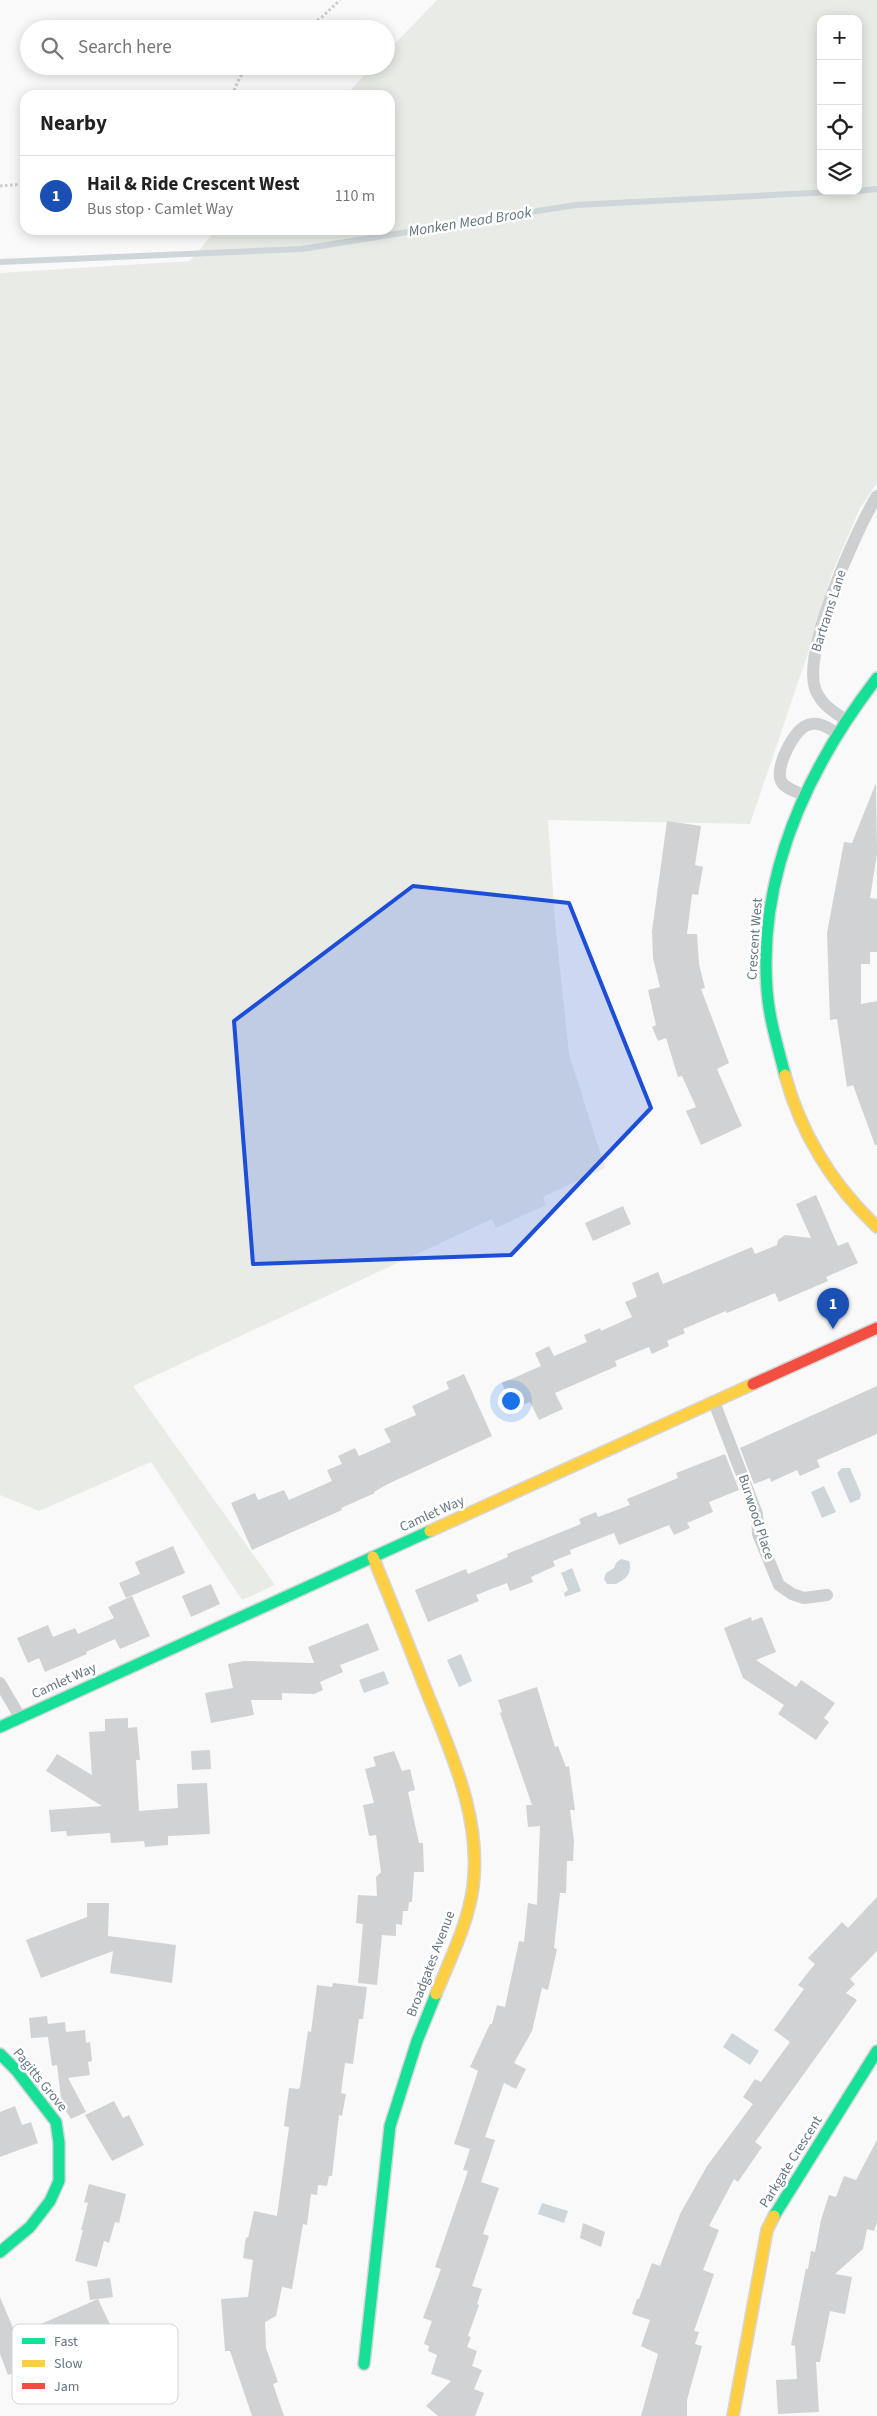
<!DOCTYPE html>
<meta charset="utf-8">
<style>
:root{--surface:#fff;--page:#f2f2f2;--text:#222;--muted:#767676;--line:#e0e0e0;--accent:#ea580c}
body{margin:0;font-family:"Source Sans 3",sans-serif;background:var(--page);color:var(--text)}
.controls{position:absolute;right:15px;top:15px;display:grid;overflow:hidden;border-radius:10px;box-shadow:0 2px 12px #0003}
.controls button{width:45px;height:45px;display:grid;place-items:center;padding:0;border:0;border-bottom:1px solid var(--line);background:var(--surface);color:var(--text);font:25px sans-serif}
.you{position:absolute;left:510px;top:1400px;width:18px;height:18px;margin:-12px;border:4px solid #fff;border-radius:50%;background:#1a73e8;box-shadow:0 0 0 8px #1a73e833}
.badge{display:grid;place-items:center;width:32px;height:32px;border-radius:50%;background:var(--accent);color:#fff;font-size:16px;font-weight:700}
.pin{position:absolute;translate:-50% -41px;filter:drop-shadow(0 1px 2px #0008)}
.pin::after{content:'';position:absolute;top:26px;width:18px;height:15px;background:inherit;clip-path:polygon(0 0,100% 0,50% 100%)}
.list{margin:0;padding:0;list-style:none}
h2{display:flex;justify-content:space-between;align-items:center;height:65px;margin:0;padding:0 20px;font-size:21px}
h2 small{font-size:16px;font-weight:400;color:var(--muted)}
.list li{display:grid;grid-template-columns:32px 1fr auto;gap:15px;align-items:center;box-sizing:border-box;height:80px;padding:0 20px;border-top:1px solid var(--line)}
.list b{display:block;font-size:19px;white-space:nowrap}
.list p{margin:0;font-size:16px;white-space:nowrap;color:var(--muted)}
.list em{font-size:16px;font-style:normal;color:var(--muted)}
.icon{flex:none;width:28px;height:28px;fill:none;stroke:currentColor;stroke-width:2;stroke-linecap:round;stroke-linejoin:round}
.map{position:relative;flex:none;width:877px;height:2416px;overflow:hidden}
.search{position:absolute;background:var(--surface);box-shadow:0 2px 12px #0003;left:20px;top:20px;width:375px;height:55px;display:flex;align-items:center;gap:12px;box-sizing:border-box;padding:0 18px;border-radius:28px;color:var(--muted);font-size:19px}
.panel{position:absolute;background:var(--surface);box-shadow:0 2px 12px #0003;left:20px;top:90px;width:375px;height:145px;border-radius:15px}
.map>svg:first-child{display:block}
</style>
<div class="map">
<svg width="877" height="2416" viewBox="0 0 877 2416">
<rect width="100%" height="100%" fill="#f9f9f9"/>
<path fill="#e8ebe6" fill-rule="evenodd" d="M437,0H877V483L860,508L832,573L808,653L750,824L548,820L555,922L569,1054L605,1168L543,1197L546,1205L496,1228L492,1219L133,1386L275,1585L242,1600L151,1462L39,1511L0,1495V273L190,261L216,230H390V95H346L373,66H386V53ZM821,19H858V182H866L858,183V191H821Z"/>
<path fill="#ced6d9" d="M842,1468H850L861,1494L860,1499L850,1503L837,1473Z
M824,1486L836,1512L822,1518L811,1492Z
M621,1559L629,1561C633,1573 625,1580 616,1584H607L604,1579L606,1573L614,1568L616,1563Z
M572,1568L581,1591L565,1597L564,1593L568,1590L561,1573Z
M461,1654L472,1681L459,1687L447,1660Z
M384,1671L389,1684L364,1693L359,1680Z
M732,2033L759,2051L750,2065L723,2047Z
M542,2203L568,2211L564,2223L538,2214Z"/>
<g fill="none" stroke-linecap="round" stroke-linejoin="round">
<path stroke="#ced6d9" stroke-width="6" d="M858,191L877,189
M0,262L302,249L575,205L851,191"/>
</g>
<path fill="#d0d2d3" d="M876,783L877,854L870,898L877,899V952H870V964H861V1004L877,1001V1145H875L853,1085L847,1087L837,1019L830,1020L827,933L844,842L852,843Z
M667,821L701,826L695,865L703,867L698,895L692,894L687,934H697L699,964L705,988L701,989L729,1063L717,1069L742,1126L701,1145L686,1111L696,1107L682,1076L678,1077L666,1038L658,1041L652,1027L656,1025L648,990L660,987L653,958L652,931Z
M816,1195L838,1246L848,1242L858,1263L826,1277L828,1281L779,1302L775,1293L727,1313L726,1311L683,1329L685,1333L667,1341L669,1346L652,1354L649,1347L615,1361L617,1366L555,1393L563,1409L539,1420L530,1402L513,1409L502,1383L541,1366L535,1353L549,1346L554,1356L587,1342L584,1335L600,1328L601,1331L632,1317L625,1302L637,1297L632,1283L658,1272L663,1284L752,1247L755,1254L777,1245L778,1240L785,1235L811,1238L796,1204Z
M623,1206L631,1224L593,1241L585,1223Z
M464,1374L492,1436L388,1484L374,1492L375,1493L341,1508L342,1510L252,1550L231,1503L255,1493L258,1500L284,1490L289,1500L332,1481L327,1470L342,1464L338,1456L355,1448L359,1456L391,1442L384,1429L416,1415L412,1406L449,1389L446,1382Z
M877,1386V1434L817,1460L820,1467L800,1476L797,1470L771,1482L770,1478L754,1484L740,1448Z
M725,1454L739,1490L709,1502L713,1512L687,1523L690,1528L674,1535L669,1525L619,1545L614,1533L570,1550L571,1554L553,1561L555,1566L531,1577L533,1582L510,1591L507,1583L476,1595L479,1601L428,1622L415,1590L466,1569L468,1574L508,1557L507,1554L581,1524L579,1519L596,1512L598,1517L630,1505L627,1499L678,1478L676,1473Z
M173,1546L185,1573L126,1598L119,1583L140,1574L135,1562Z
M211,1584L220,1604L191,1617L182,1596Z
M132,1596L150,1636L120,1649L115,1639L86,1652L87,1654L45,1672L39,1658L28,1663L17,1638L48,1625L53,1637L75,1628L78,1634L114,1618L108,1607Z
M751,1617L752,1621L762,1617L776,1652L756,1660L796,1687L801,1680L835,1703L824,1718L829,1722L816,1740L778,1714L784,1705L743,1678L724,1628Z
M368,1623L379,1650L340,1665L343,1672L320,1682L323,1690L314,1694L282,1693V1700H251L254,1715L211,1723L205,1693L233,1688L228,1664L244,1661L314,1663L308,1647Z
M537,1687L555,1747L558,1746L566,1767L569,1766L575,1810H570L574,1841L573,1861H567L566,1893H560L554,1948L557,1949L548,1990L542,1988L532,2031L514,2063L526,2069L516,2089L504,2083L485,2137L495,2140L481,2182L499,2188L483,2234L489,2236L472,2286L482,2289L477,2304L479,2305L468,2336L471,2337L467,2347L477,2351L472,2366L482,2370L474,2389L484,2393L475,2416H438L426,2406L451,2381L431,2374L437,2355L428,2351L429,2346L424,2344L432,2321L423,2318L441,2269L435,2267L468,2171L463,2170L470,2149L454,2144L478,2071L470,2067L490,2024H492L497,2005L505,2007L519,1941L524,1942L528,1903L537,1905L540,1826L528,1827L526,1805H532L500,1713L502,1712L498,1700Z
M128,1718V1728L137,1727L140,1760H136L139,1811L178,1808L177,1784L207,1783L210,1834L168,1836V1845L145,1847L144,1841L111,1843L110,1833L67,1836L66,1831L51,1832L49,1810L102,1806L46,1771L57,1754L92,1775L89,1732L105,1731V1719Z
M210,1750L211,1769L192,1770L191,1751Z
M394,1751L402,1771L410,1769L415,1790L408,1792L419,1843H423L424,1872H414L412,1902H409L408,1911H403L402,1925L396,1924V1936L382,1935L377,1985L358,1983L363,1924L356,1923L358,1895L377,1896L376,1877L381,1872L376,1835L369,1836L363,1805L374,1803L365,1769L376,1766L373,1757Z
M877,1897V1951L850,1979L855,1984L846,1993L857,2000L755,2142L762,2147L738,2182L734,2179L709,2226L719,2230L703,2270L714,2274L694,2331L699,2332L695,2344L702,2346L687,2400V2416H641L658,2354L641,2346L650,2320L632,2314L637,2299H639L652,2263L660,2266L680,2214L707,2166L753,2104L743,2097L755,2079L761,2082L790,2042L774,2030L804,1989L798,1985L815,1964L808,1958L842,1922L848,1928Z
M87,1903H109L108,1936L176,1945L172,1983L110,1973L113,1951L41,1978L26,1940L87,1917Z
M333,1983L367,1987L363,2019H359L353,2064L345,2063L341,2093L346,2094L342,2116L339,2115L332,2176H329L327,2186L318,2185L317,2195L311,2194L307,2225L303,2224L292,2289L282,2287L276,2316L265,2322L266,2348L278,2382L273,2384L284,2416H252L230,2351H225L221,2299L248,2297L253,2260L243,2258L246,2237L248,2238L254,2211L277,2216L289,2127L284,2126L289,2088L298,2089L300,2087L308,2031L311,2032L317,1985L332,1987Z
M47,2016L48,2024L65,2022L66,2032L85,2030L86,2043L90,2042L92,2061L88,2062L90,2075L68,2078L86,2112L71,2119L58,2099L61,2098L57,2065L52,2066L48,2037L31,2038L29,2018Z
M114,2101L123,2118L129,2115L144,2145L112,2161L85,2115Z
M15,2106L22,2125L31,2122L38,2143L0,2157V2112Z
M877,2140V2222L874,2231L867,2229L863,2249L835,2274L852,2277L845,2314L830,2311L820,2362H816L819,2412L778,2414L776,2380L797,2379L795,2346L791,2345L806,2268L808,2269L811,2251L815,2252L821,2220L829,2195L836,2197L844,2176L856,2180Z
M89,2184L126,2194L119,2223L115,2222L109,2243L104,2241L97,2267L75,2261L83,2230H81L88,2203L84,2202Z
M583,2223L605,2232L601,2247L580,2238Z
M110,2278L113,2297L90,2300L87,2281Z
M0,2297L16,2335L98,2299L113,2331L59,2355L8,2375L0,2354Z"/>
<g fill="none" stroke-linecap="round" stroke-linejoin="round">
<defs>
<path id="fast" d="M785,1075C778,1047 769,1019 767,990C758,873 808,768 877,678
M0,1727L430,1531
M0,2054L16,2070L56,2122L59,2143V2181L50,2201L30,2227L0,2252
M774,2216L877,2051
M364,2364L390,2126L417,2041L436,1994"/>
<path id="slow" d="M785,1075C801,1134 833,1185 877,1227
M430,1531L753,1384
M373,1557C391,1601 409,1646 426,1690C451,1753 482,1818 473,1887C468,1924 450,1959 436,1994
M733,2416L767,2230L774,2216"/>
<path id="jam" d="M753,1384L877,1328"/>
</defs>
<use href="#fast" stroke="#d5d6d7" stroke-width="14"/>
<use href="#slow" stroke="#d5d6d7" stroke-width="14"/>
<use href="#jam" stroke="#d5d6d7" stroke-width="14"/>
<path stroke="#cbcccd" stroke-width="3" stroke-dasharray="2.5 2.5" stroke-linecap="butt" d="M305,29L322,17L340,0
M232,95L240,77L251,66
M0,186L25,184"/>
<path stroke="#cecfd0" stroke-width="12" d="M846,720C834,712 822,705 816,691C800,654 856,530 877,496
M803,795C796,791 785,789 781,781C775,767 794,729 808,725C819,721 828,728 837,733
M714,1402L757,1514L758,1534L779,1585L792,1594L804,1598L827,1595
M0,1683L20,1717"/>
<use href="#fast" stroke="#16e098" stroke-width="11"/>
<use href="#slow" stroke="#ffcf43" stroke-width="11"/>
<use href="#jam" stroke="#f24e42" stroke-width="11"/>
</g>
<path fill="#1d4ed8" fill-opacity="0.2" stroke="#1d4ed8" stroke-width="4" stroke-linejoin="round" d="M413,886L569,903L651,1108L511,1255L253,1264L234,1021Z"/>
<g text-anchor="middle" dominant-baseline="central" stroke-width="5" stroke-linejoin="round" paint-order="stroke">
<g font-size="14" fill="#657683" stroke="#fff">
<text transform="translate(829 611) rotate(-72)">Bartrams Lane</text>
<text transform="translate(755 939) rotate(-86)">Crescent West</text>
<text transform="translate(432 1514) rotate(-24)">Camlet Way</text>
<text transform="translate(756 1517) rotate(72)">Burwood Place</text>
<text transform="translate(64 1681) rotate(-24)">Camlet Way</text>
<text transform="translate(431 1964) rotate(-69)">Broadgates Avenue</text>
<text transform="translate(40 2080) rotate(51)">Pagitts Grove</text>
<text transform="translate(791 2162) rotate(-58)">Parkgate Crescent</text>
</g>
<g font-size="15" font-style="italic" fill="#60757c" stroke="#fff">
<text transform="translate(470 222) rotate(-9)">Monken Mead Brook</text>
</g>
</g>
<rect x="12" y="2324" width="166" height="80" rx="8" fill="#fff" stroke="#d1d6da" stroke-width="1"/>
<rect x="22" y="2338" width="23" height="6" fill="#16e098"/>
<rect x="22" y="2360" width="23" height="7" fill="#ffcf43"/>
<rect x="22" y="2383" width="23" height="6" fill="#f24e42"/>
<g font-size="14" fill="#657683">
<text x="54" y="2346">Fast</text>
<text x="54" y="2368">Slow</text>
<text x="54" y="2391">Jam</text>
</g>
</svg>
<div class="controls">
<button>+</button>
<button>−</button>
<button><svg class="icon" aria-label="locate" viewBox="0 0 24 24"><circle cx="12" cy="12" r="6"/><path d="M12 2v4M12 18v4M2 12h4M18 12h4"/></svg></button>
<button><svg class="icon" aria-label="layers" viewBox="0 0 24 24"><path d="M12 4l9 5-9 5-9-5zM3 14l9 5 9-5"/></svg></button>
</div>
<div class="you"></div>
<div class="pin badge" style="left:833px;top:1329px;background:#1a4fb4">1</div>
<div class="search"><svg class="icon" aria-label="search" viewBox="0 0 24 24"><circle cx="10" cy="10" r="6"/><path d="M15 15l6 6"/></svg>Search here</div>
<section class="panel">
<h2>Nearby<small></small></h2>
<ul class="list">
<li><span class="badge" style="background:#1a4fb4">1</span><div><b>Hail &amp; Ride Crescent West</b><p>Bus stop · Camlet Way</p></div><em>110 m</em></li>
</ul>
</section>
</div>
